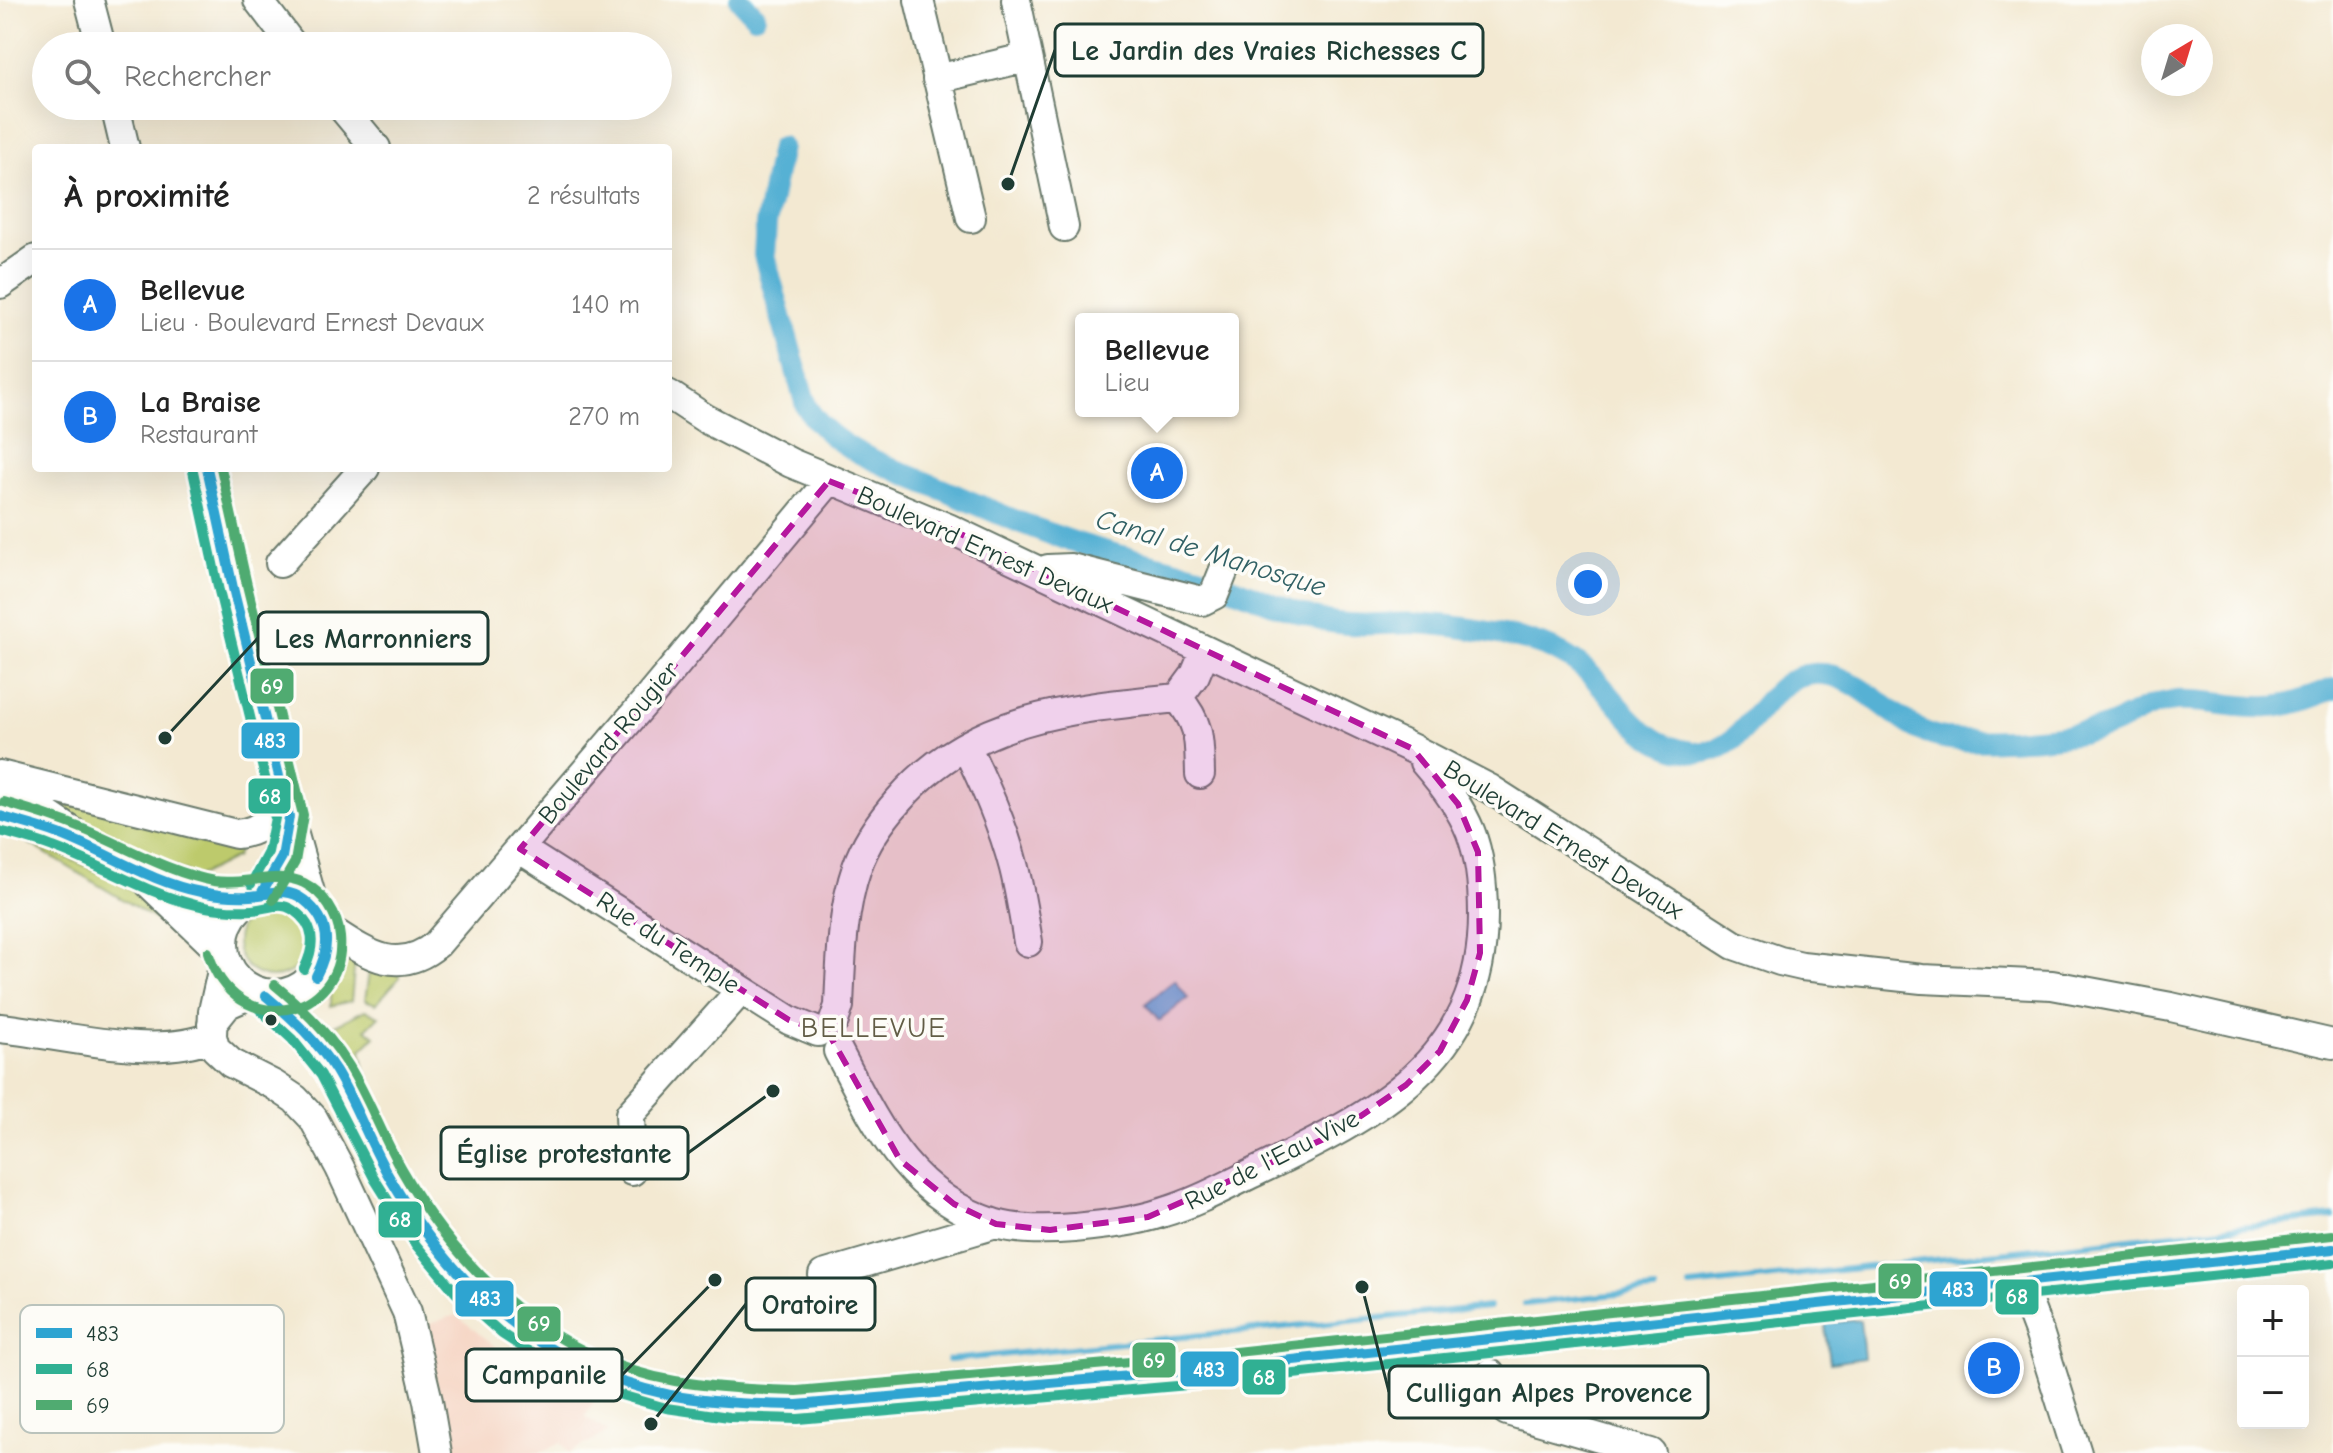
<!DOCTYPE html>
<html lang="fr">
<meta charset="utf-8">
<style>
:root{--surface:#fff;--page:#f6f6f6;--text:#222;--muted:#767676;--line:#e0e0e0;--accent:#1a73e8}
body{margin:0;font-family:"Comic Neue",sans-serif;background:var(--page);color:var(--text)}
.controls{position:absolute;right:24px;bottom:24px;display:grid;overflow:hidden;border-radius:8px;box-shadow:0 8px 32px #0002}
.controls button{width:72px;height:72px;display:grid;place-items:center;padding:0;border:0;border-bottom:2px solid var(--line);background:var(--surface);color:var(--text);font:40px sans-serif}
.compass{position:absolute;left:2141px;top:24px;width:72px;height:72px;border-radius:50%;background:var(--surface);box-shadow:0 8px 32px #0002;rotate:38deg}
.you{position:absolute;left:1588px;top:584px;width:28px;height:28px;margin:-20px;border:6px solid #fff;border-radius:50%;background:#1a73e8;box-shadow:0 0 0 12px #1a73e833}
.badge{display:grid;place-items:center;width:52px;height:52px;border-radius:50%;background:var(--accent);color:#fff;font-size:26px;font-weight:700}
.pin{position:absolute;translate:-50% -50%;border:4px solid #fff;box-shadow:0 2px 8px #0006}
.popup{position:absolute;left:1075px;top:313px;width:164px;height:104px;box-sizing:border-box;display:grid;place-content:center;border-radius:8px;background:var(--surface);filter:drop-shadow(0 2px 6px #0005);font-size:26px;white-space:nowrap;color:var(--muted)}
.popup b{font-size:30px;color:var(--text)}
.popup::after{content:'';position:absolute;left:50%;top:100%;margin-left:-16px;border:16px solid transparent;border-top-color:var(--surface)}
.list{margin:0;padding:0;list-style:none}
h2{display:flex;justify-content:space-between;align-items:center;height:104px;margin:0;padding:0 32px;font-size:34px}
h2 small{font-size:26px;font-weight:400;color:var(--muted)}
.list li{display:grid;grid-template-columns:52px 1fr auto;gap:24px;align-items:center;box-sizing:border-box;height:112px;padding:0 32px;border-top:2px solid var(--line)}
.list b{display:block;font-size:30px;white-space:nowrap}
.list p{margin:0;font-size:26px;white-space:nowrap;color:var(--muted)}
.list em{font-size:26px;font-style:normal;color:var(--muted)}
.icon{flex:none;width:44px;height:44px;fill:none;stroke:currentColor;stroke-width:2;stroke-linecap:round;stroke-linejoin:round}
.map{position:relative;flex:none;width:2333px;height:1453px;overflow:hidden}
.search{position:absolute;background:var(--surface);box-shadow:0 8px 32px #0002;left:32px;top:32px;width:640px;height:88px;display:flex;align-items:center;gap:20px;box-sizing:border-box;padding:0 28px;border-radius:44px;color:var(--muted);font-size:30px}
.panel{position:absolute;background:var(--surface);box-shadow:0 8px 32px #0002;left:32px;top:144px;width:640px;height:328px;border-radius:8px}
.map>svg:first-child{display:block}
</style>
<div class="map">
<svg width="2333" height="1453" viewBox="0 0 2333 1453">
<rect width="100%" height="100%" fill="#fdfcf7"/>
<filter id="ink" filterUnits="userSpaceOnUse"><feTurbulence type="fractalNoise" baseFrequency=".0125" numOctaves="2"/><feDisplacementMap in="SourceGraphic" scale="16" xChannelSelector="R" yChannelSelector="G"/><feConvolveMatrix kernelMatrix="1 2 1 2 8 2 1 2 1" color-interpolation-filters="sRGB"/></filter>
<filter id="wash" filterUnits="userSpaceOnUse"><feTurbulence type="fractalNoise" baseFrequency=".006" numOctaves="4" result="noise"/><feDisplacementMap in="SourceGraphic" scale="32" xChannelSelector="R" yChannelSelector="G"/><feGaussianBlur stdDeviation="1.8" result="paint"/><feColorMatrix in="noise" values="0 0 0 0 0 0 0 0 0 0 0 0 0 0 0 0 0 1.4 0 .05"/><feComposite in="paint" operator="in"/></filter>
<g filter="url(#wash)">
<rect width="100%" height="100%" fill="#f3e9d2"/>
<path fill="#f5d3c1" d="M456,1315L523,1369L594,1401L585,1417L609,1432L569,1453L561,1442L540,1453H451L425,1325Z"/>
<path fill="#bdca6c" stroke="#6e8450" stroke-width="2" d="M21,790L240,845L236,857L197,877L111,840Z
M27,842C92,866 151,893 198,945Z
M237 942a35 35 0 1 1 70 0a35 35 0 1 1-70 0Z
M346,960H355L351,1001L331,1006V970Z
M370,965L399,971L400,977L376,1004L365,1000Z
M365,1010L379,1016L366,1029L375,1036L361,1050L365,1071L385,1134L354,1074L335,1025Z"/>
<path fill="#56b1d4" stroke="#3a7784" stroke-width="2" d="M1175,980L1188,998L1159,1021L1145,1004Z
M1860,1320L1864,1358L1830,1363L1825,1323Z"/>
<g fill="none" stroke-linecap="round" stroke-linejoin="round">
<path stroke="#56b1d4" stroke-width="6" d="M1690,1286L2333,1217
M1525,1304L1655,1290
M1308,1325L1489,1307
M949,1360L1303,1325"/>
<path stroke="#56b1d4" stroke-width="22" d="M740,0L755,16
M781,147L766,224L764,255L806,406C831,449 888,466 932,485C981,506 1029,528 1080,544C1120,557 1162,565 1202,577C1242,589 1280,610 1321,620C1357,629 1394,621 1430,624C1458,626 1486,631 1513,637C1534,641 1558,650 1575,662C1618,692 1633,745 1692,752C1750,759 1759,678 1813,674C1861,670 1892,726 1939,737C1972,745 2073,738 2106,727C2130,719 2150,702 2176,701C2207,699 2238,709 2269,707C2291,706 2312,697 2333,689"/>
</g>
</g>
<g filter="url(#ink)">
<g fill="none" stroke-linecap="round" stroke-linejoin="round">
<defs>
<path id="minor" d="M89,0L101,46
M258,0L293,46
M919,0L971,218
M1016,0L1064,227
M937,79L1028,57
M115,106L125,148
M341,106L376,148
M0,284L36,259
M668,394L706,419L791,463L948,528L1413,749L1490,789L1734,945L1780,961L1802,966L1922,979L2052,985L2171,1007L2333,1044
M207,468L233,588L289,817L315,910
M280,563L365,468
M1048,569L1071,568L1202,601L1214,595L1224,570
M1178,698C1201,725 1199,740 1200,774
M966,746C985,786 1003,825 1014,868C1020,892 1024,917 1028,942
M0,775L236,834C269,831 274,813 281,785
M0,788L30,803L73,832
M520,849L789,1020L818,1032
M262,892C279,869 285,850 288,822
M324,926C362,950 395,979 437,944L645,702L829,481
M224,962L213,1011L212,1036L215,1048L231,1063L274,1085L295,1099L313,1118L340,1168L407,1312L428,1401L437,1453
M834,1021L839,1006C841,961 842,910 857,867C866,841 881,820 899,800C972,715 1074,708 1178,698L1195,675L1205,651
M212,1024L228,1004L253,993
M0,1028C61,1034 155,1061 212,1036
M838,1051C877,1126 908,1196 996,1224C1021,1231 1049,1230 1074,1228C1104,1225 1135,1222 1164,1212C1195,1203 1224,1187 1253,1173C1369,1117 1483,1065 1483,915C1483,845 1469,814 1424,762
M632,1171L630,1114L741,990
M823,1275L996,1224
M2020,1282L2039,1332L2077,1453
M1490,1374L1495,1402L1507,1411L1651,1453"/>
<path id="major" d="M0,816L59,834L142,873L201,892L250,896
M151,881L221,948
M221 944a53 53 0 1 1 106 0a53 53 0 1 1-106 0Z
M266,996C292,1017 314,1040 333,1067C342,1080 348,1096 355,1110C366,1134 378,1157 391,1180C481,1341 615,1410 797,1405L1199,1370L2333,1249"/>
</defs>
<use href="#minor" stroke="#69796b" stroke-width="32"/>
<use href="#major" stroke="#69796b" stroke-width="38"/>
<use href="#minor" stroke="#fff" stroke-width="28"/>
<use href="#major" stroke="#fff" stroke-width="34"/>
<defs>
<path id="bus-1" d="M207,468L233,588L289,817L282,857L262,892
M0,816C19,822 40,827 59,834C107,852 150,882 201,892C216,895 235,897 250,896C270,895 286,886 304,900C331,921 331,948 316,976
M266,996C292,1018 318,1042 336,1071C357,1106 370,1145 391,1180C455,1288 543,1369 670,1395C712,1403 754,1404 797,1405L1199,1370L2333,1249"/>
<path id="bus-2" d="M193,471L219,591L275,818L268,852L251,884
M0,831C18,836 36,840 53,847C102,865 145,893 196,905C212,909 235,911 252,910C266,909 280,901 293,910C317,926 315,947 304,969
M257,1007L292,1039L321,1075L374,1178L416,1245L456,1293L502,1334L553,1367L607,1391L666,1408L729,1417L798,1419L1200,1384L2333,1263"/>
<path id="bus-3" d="M221,468L247,585L303,815L295,862L273,900
M4,802C37,812 70,822 101,837C139,854 173,873 214,881C244,886 277,870 304,883C324,893 338,915 340,937C347,1017 235,1044 208,952
M275,985C303,1008 330,1035 349,1066C369,1099 382,1135 401,1169C460,1273 554,1360 675,1381C716,1388 756,1390 797,1391L1198,1356L2332,1235"/>
</defs>
<use href="#bus-1" stroke="#fdfcf7" stroke-width="16"/>
<use href="#bus-2" stroke="#fdfcf7" stroke-width="16"/>
<use href="#bus-3" stroke="#fdfcf7" stroke-width="16"/>
<use href="#bus-1" stroke="#2ea4d1" stroke-width="10"/>
<use href="#bus-2" stroke="#30b093" stroke-width="10"/>
<use href="#bus-3" stroke="#50ab71" stroke-width="10"/>
</g>
</g>
<path fill="#b5179e" fill-opacity="0.2" stroke="#b5179e" stroke-width="6" stroke-dasharray="16 10" stroke-linejoin="round" d="M829,481L948,528L1413,749L1458,804L1478,852L1480,953L1467,1000L1440,1051L1406,1085L1333,1135L1148,1217L1050,1230L996,1224L954,1204L900,1160L829,1034L789,1020L520,849Z"/>
<circle fill="#1f3d34" stroke="#fdfcf7" stroke-width="3" cx="271" cy="1020" r="7"/>
<g text-anchor="middle" dominant-baseline="central" stroke-width="7" stroke-linejoin="round" paint-order="stroke">
<g font-size="26" fill="#1f3d34" stroke="#fdfcf7">
<text transform="translate(985 550) rotate(24)">Boulevard Ernest Devaux</text>
<text transform="translate(609 743) rotate(-50)">Boulevard Rougier</text>
<text transform="translate(1563 840) rotate(32)">Boulevard Ernest Devaux</text>
<text transform="translate(668 943) rotate(33)">Rue du Temple</text>
<text transform="translate(1272 1160) rotate(-27)">Rue de l'Eau Vive</text>
</g>
<g font-size="28" font-style="italic" fill="#306064" stroke="#fdfcf7">
<text transform="translate(1211 553) rotate(17)">Canal de Manosque</text>
</g>
<g font-size="28" letter-spacing="2" fill="#625d46" stroke="#fdfcf7">
<text x="874" y="1028">BELLEVUE</text>
</g>
</g>
<rect x="20" y="1305" width="264" height="128" rx="12" fill="#fdfcf7" stroke="#bac3bc" stroke-width="2"/>
<rect x="36" y="1328" width="36" height="10" fill="#2ea4d1"/>
<rect x="36" y="1364" width="36" height="10" fill="#30b093"/>
<rect x="36" y="1400" width="36" height="10" fill="#50ab71"/>
<g font-size="22" fill="#1f3d34">
<text x="86" y="1341">483</text>
<text x="86" y="1377">68</text>
<text x="86" y="1413">69</text>
</g>
<path fill="none" stroke="#1f3d34" stroke-width="3" d="M1008 184L1055 50M165 738L258 638M773 1091L688 1153M651 1424L746 1304M715 1280L622 1375M1362 1287L1389 1392"/>
<g fill="#1f3d34" stroke="#fdfcf7" stroke-width="3">
<circle cx="1008" cy="184" r="8"/>
<circle cx="165" cy="738" r="8"/>
<circle cx="773" cy="1091" r="8"/>
<circle cx="651" cy="1424" r="8"/>
<circle cx="715" cy="1280" r="8"/>
<circle cx="1362" cy="1287" r="8"/>
</g>
<g fill="#fdfcf7" stroke="#1f3d34" stroke-width="3">
<rect x="1055" y="24" width="428" height="52" rx="8"/>
<rect x="258" y="612" width="230" height="52" rx="8"/>
<rect x="441" y="1127" width="247" height="52" rx="8"/>
<rect x="746" y="1278" width="129" height="52" rx="8"/>
<rect x="466" y="1349" width="156" height="52" rx="8"/>
<rect x="1389" y="1366" width="319" height="52" rx="8"/>
</g>
<g font-size="28" text-anchor="middle" font-weight="bold" fill="#1f3d34">
<text x="1269" y="60">Le Jardin des Vraies Richesses C</text>
<text x="373" y="648">Les Marronniers</text>
<text x="564" y="1163">Église protestante</text>
<text x="810" y="1314">Oratoire</text>
<text x="544" y="1384">Campanile</text>
<text x="1549" y="1402">Culligan Alpes Provence</text>
</g>
<g stroke="#fdfcf7" stroke-width="3">
<rect x="249" y="667" width="46" height="38" rx="8" fill="#50ab71"/>
<rect x="240" y="721" width="61" height="39" rx="8" fill="#2ea4d1"/>
<rect x="247" y="777" width="45" height="38" rx="8" fill="#30b093"/>
<rect x="377" y="1200" width="46" height="39" rx="8" fill="#30b093"/>
<rect x="1877" y="1262" width="46" height="38" rx="8" fill="#50ab71"/>
<rect x="1928" y="1270" width="61" height="38" rx="8" fill="#2ea4d1"/>
<rect x="1994" y="1278" width="46" height="38" rx="8" fill="#30b093"/>
<rect x="454" y="1279" width="61" height="39" rx="8" fill="#2ea4d1"/>
<rect x="516" y="1305" width="46" height="38" rx="8" fill="#50ab71"/>
<rect x="1131" y="1341" width="46" height="38" rx="8" fill="#50ab71"/>
<rect x="1179" y="1350" width="61" height="38" rx="8" fill="#2ea4d1"/>
<rect x="1241" y="1358" width="46" height="38" rx="8" fill="#30b093"/>
</g>
<g font-size="22" text-anchor="middle" font-weight="bold" fill="#fff">
<text x="272" y="694">69</text>
<text x="270" y="748">483</text>
<text x="270" y="804">68</text>
<text x="400" y="1227">68</text>
<text x="1900" y="1289">69</text>
<text x="1958" y="1297">483</text>
<text x="2017" y="1304">68</text>
<text x="485" y="1306">483</text>
<text x="539" y="1331">69</text>
<text x="1154" y="1368">69</text>
<text x="1209" y="1377">483</text>
<text x="1264" y="1385">68</text>
</g>
</svg>
<div class="controls">
<button>+</button>
<button>−</button>
</div>
<svg class="compass" viewBox="-18 -18 36 36"><path d="M0-13l5 13h-10z" fill="#e53935"/><path d="M0 13l5-13h-10z" fill="#767676"/></svg>
<div class="you"></div>
<div class="pin badge" style="left:1157px;top:473px">A</div>
<div class="popup"><b>Bellevue</b>Lieu</div>
<div class="pin badge" style="left:1994px;top:1368px">B</div>
<div class="search"><svg class="icon" aria-label="search" viewBox="0 0 24 24"><circle cx="10" cy="10" r="6"/><path d="M15 15l6 6"/></svg>Rechercher</div>
<section class="panel">
<h2>À proximité<small>2 résultats</small></h2>
<ul class="list">
<li><span class="badge">A</span><div><b>Bellevue</b><p>Lieu · Boulevard Ernest Devaux</p></div><em>140 m</em></li>
<li><span class="badge">B</span><div><b>La Braise</b><p>Restaurant</p></div><em>270 m</em></li>
</ul>
</section>
</div>
